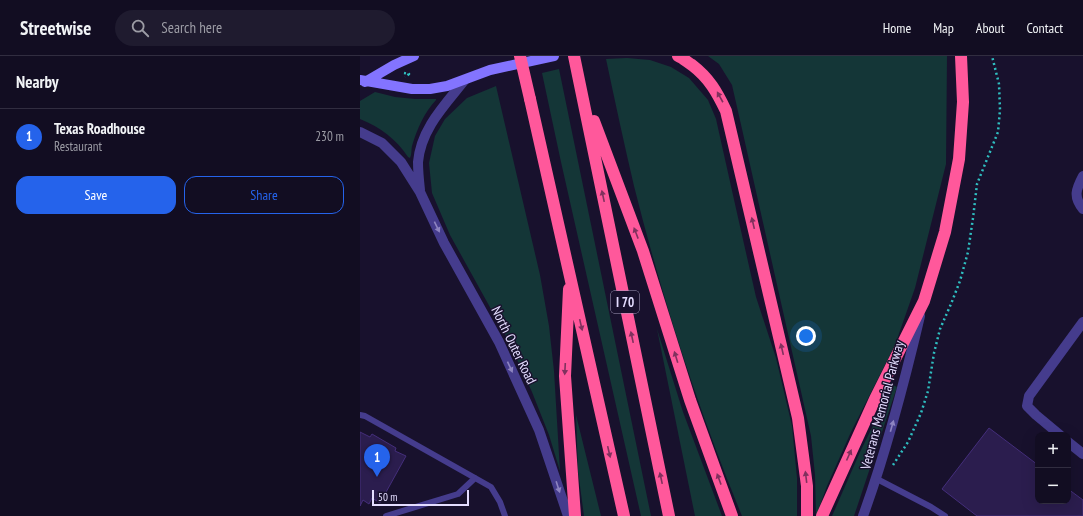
<!DOCTYPE html>
<meta charset="utf-8">
<style>
:root{--surface:#120d22;--page:#1f1b2f;--text:#f1f3f6;--muted:#9c9ca5;--line:#312d40;--accent:#2563eb}
body{margin:0;font-family:"PT Sans Narrow",sans-serif;background:var(--page);color:var(--text)}
.controls{position:absolute;right:12px;bottom:12px;display:grid;overflow:hidden;border-radius:8px;box-shadow:0 4px 16px #0002}
.controls button{width:36px;height:36px;display:grid;place-items:center;padding:0;border:0;border-bottom:1px solid var(--line);background:var(--surface);color:var(--text);font:20px sans-serif}
.scale{position:absolute;left:12px;bottom:10px;width:97px;box-sizing:border-box;padding-left:4px;border:2px solid #e4ddff;border-top:0;font-size:11px;line-height:14px;white-space:nowrap;color:#e4ddff;-webkit-text-stroke:3px #18112d;paint-order:stroke}
.you{position:absolute;left:446px;top:280px;width:14px;height:14px;margin:-10px;border:3px solid #fff;border-radius:50%;background:#1a73e8;box-shadow:0 0 0 6px #1a73e833}
.badge{display:grid;place-items:center;width:26px;height:26px;border-radius:50%;background:var(--accent);color:#fff;font-size:13px;font-weight:700}
.pin{position:absolute;translate:-50% -33px;filter:drop-shadow(0 1px 2px #0008)}
.pin::after{content:'';position:absolute;top:21px;width:14px;height:12px;background:inherit;clip-path:polygon(0 0,100% 0,50% 100%)}
.list{margin:0;padding:0;list-style:none}
h2{display:flex;justify-content:space-between;align-items:center;height:52px;margin:0;padding:0 16px;font-size:17px}
h2 small{font-size:13px;font-weight:400;color:var(--muted)}
.list li{display:grid;grid-template-columns:26px 1fr auto;gap:12px;align-items:center;box-sizing:border-box;height:56px;padding:0 16px;border-top:1px solid var(--line)}
.list b{display:block;font-size:15px;white-space:nowrap}
.list p{margin:0;font-size:13px;white-space:nowrap;color:var(--muted)}
.list em{font-size:13px;font-style:normal;color:var(--muted)}
.actions{display:flex;gap:8px;padding:12px 16px}
.actions a{flex:1;padding:9px 0;border:1px solid var(--accent);border-radius:12px;text-align:center;font-size:14px;color:var(--accent)}
.actions .main{background:var(--accent);color:#fff}
.icon{flex:none;width:22px;height:22px;fill:none;stroke:currentColor;stroke-width:2;stroke-linecap:round;stroke-linejoin:round}
.map{position:relative;flex:none;width:723px;height:460px;overflow:hidden}
header{display:flex;align-items:center;gap:24px;box-sizing:border-box;height:56px;padding:0 20px;background:var(--surface);border-bottom:1px solid var(--line)}
header strong{font-size:19px}
nav{display:flex;gap:22px;margin-inline-start:auto;font-size:14px}
.search{width:280px;height:36px;background:var(--page);display:flex;align-items:center;gap:10px;box-sizing:border-box;padding:0 14px;border-radius:22px;color:var(--muted);font-size:15px}
main{display:flex}
aside{flex:1;background:var(--surface)}
.map>svg:first-child{display:block}
</style>
<header>
<strong>Streetwise</strong>
<div class="search"><svg class="icon" aria-label="search" viewBox="0 0 24 24"><circle cx="10" cy="10" r="6"/><path d="M15 15l6 6"/></svg>Search here</div>
<nav><a>Home</a><a>Map</a><a>About</a><a>Contact</a></nav>
</header>
<main>
<aside>
<h2>Nearby<small></small></h2>
<ul class="list">
<li><span class="badge">1</span><div><b>Texas Roadhouse</b><p>Restaurant</p></div><em>230 m</em></li>
</ul>
<div class="actions"><a class="main">Save</a><a>Share</a></div>
</aside>
<div class="map">
<svg width="723" height="460" viewBox="0 0 723 460">
<rect width="100%" height="100%" fill="#18112d"/>
<path fill="#143637" d="M348,0H587L586,108L555,232L535,289L491,376L467,430L456,460L455,419L451,380L382,73L372,29L359,8Z
M267,2L290,4L311,11L329,22L348,44L356,63L377,157L396,241L416,302L432,370L437,422V460H382C338,353 302,242 274,130C264,88 255,45 246,3Z
M199,13L291,460H281L201,106L182,17Z
M136,30L180,219L189,270L194,315L200,415L189,379L172,336L147,282L90,179L72,137L69,107L75,80L85,63L107,42Z
M15,36L35,41L55,43H76V44C64,57 57,73 52,90C51,94 52,98 50,102L48,101C36,83 20,71 0,63V45Z
M297,273L323,356L362,460H335Z
M533,329L537,331L494,460H472L500,396Z
M216,359L241,460H224L218,415Z"/>
<path fill="#2b1d4e" stroke="#442e7b" d="M629,372L678,409V445H708V433L723,444V460H617L582,433Z
M0,376L10,381L12,378L36,392L35,395L46,400L20,447L12,442L9,448L3,444L0,450Z"/>
<g fill="none" stroke-linecap="round" stroke-linejoin="round">
<path stroke="#2fbfc1" stroke-width="2.5" stroke-dasharray="2 3" stroke-linecap="butt" d="M44,17L49,18L45,21
M533,409L548,386L561,357L568,335L574,297L580,273L591,248L600,225L608,196L613,162L617,128L638,76L640,54L639,28L632,0"/>
<path stroke="#453c8d" stroke-width="6" d="M0,359L5,360L131,431L140,446L145,460
M517,423L571,451L585,460
M26,460L98,438L115,422"/>
<path stroke="#453c8d" stroke-width="10" d="M723,120C716,133 713,141 723,153
M700,379L676,359L667,350L669,340L723,266
M708,386L723,398
M503,460C527,394 544,328 560,260"/>
<path stroke="#453c8d" stroke-width="10" d="M0,76L22,87L41,106L60,136L84,187L139,286L179,374L208,460
M60,134C59,125 58,115 58,106C61,73 84,50 104,25"/>
<path stroke="#8374ff" stroke-width="10" d="M0,24L52,33H70L87,30L130,14L194,0
M5,26L34,9L54,0"/>
<path stroke="#ff589b" stroke-width="12" d="M214,0L309,460
M318,0C323,2 327,6 332,9C349,22 357,36 366,55L438,362L447,430V460
M170,43L264,460
M234,65L283,195L330,344L372,460
M209,233L205,320L215,460
M462,460L515,343L564,245L585,176L599,103L603,46L601,0"/>
<path stroke="#ff589b" stroke-width="12" d="M160,0L170,43"/>
</g>
<defs><path id="oneway-solid" d="M-6-.8H1V-3.2L6.5 0L1 3.2V.8H-6Z"/></defs>
<g fill="#80315e">
<use href="#oneway-solid" transform="translate(360 41) rotate(-119)"/>
<use href="#oneway-solid" transform="translate(243 140) rotate(-102)"/>
<use href="#oneway-solid" transform="translate(393 167) rotate(-103)"/>
<use href="#oneway-solid" transform="translate(276 177) rotate(-111)"/>
<use href="#oneway-solid" transform="translate(221 269) rotate(77)"/>
<use href="#oneway-solid" transform="translate(272 281) rotate(-102)"/>
<use href="#oneway-solid" transform="translate(422 293) rotate(-103)"/>
<use href="#oneway-solid" transform="translate(316 301) rotate(-107)"/>
<use href="#oneway-solid" transform="translate(205 313) rotate(93)"/>
<use href="#oneway-solid" transform="translate(249 396) rotate(77)"/>
<use href="#oneway-solid" transform="translate(489 399) rotate(-66)"/>
<use href="#oneway-solid" transform="translate(446 421) rotate(-97)"/>
<use href="#oneway-solid" transform="translate(301 422) rotate(-102)"/>
<use href="#oneway-solid" transform="translate(359 423) rotate(-110)"/>
</g>
<g fill="#8d84c0">
<use href="#oneway-solid" transform="translate(77 171) rotate(64)"/>
<use href="#oneway-solid" transform="translate(150 311) rotate(65)"/>
<use href="#oneway-solid" transform="translate(532 370) rotate(-74)"/>
<use href="#oneway-solid" transform="translate(198 431) rotate(72)"/>
</g>
<g text-anchor="middle" dominant-baseline="central" stroke-width="3" stroke-linejoin="round" paint-order="stroke">
<rect fill="#18112d" stroke="#a7a0c0" stroke-width="1" x="251" y="235" width="28" height="22" rx="3"/>
<g font-size="13" font-weight="bold" fill="#e4ddff">
<text x="265" y="246">I 70</text>
</g>
<g font-size="14" fill="#e4ddff" stroke="#18112d">
<text transform="translate(154 289) rotate(64)">North Outer Road</text>
<text transform="translate(522 349) rotate(-75)">Veterans Memorial Parkway</text>
</g>
</g>
</svg>
<div class="controls">
<button>+</button>
<button>−</button>
</div>
<div class="scale">50 m</div>
<div class="you"></div>
<div class="pin badge" style="left:17px;top:421px">1</div>
</div>
</main>
